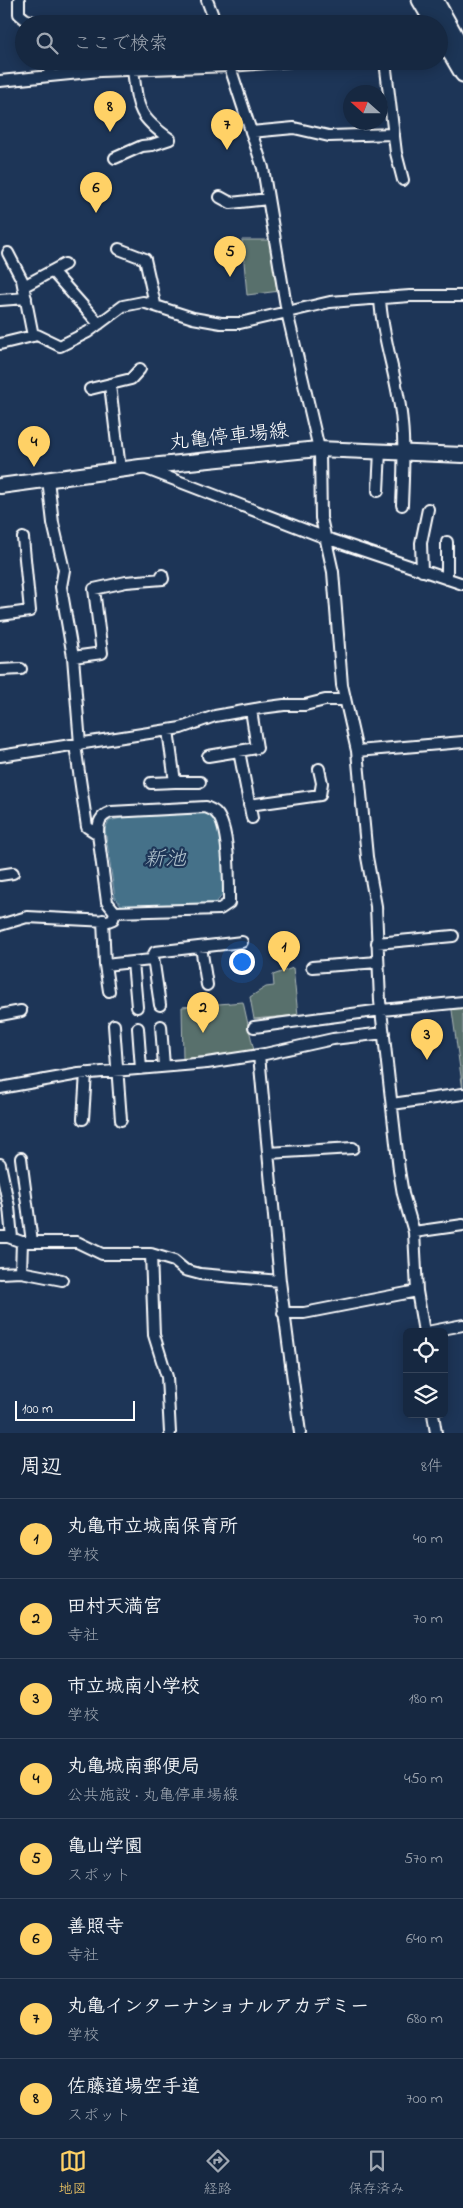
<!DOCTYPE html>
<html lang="ja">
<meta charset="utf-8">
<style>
:root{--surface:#162841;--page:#23344c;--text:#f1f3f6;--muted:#9ea6b1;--line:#35445a;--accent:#ffd166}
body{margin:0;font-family:"Indie Flower","Klee One",sans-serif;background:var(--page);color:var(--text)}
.controls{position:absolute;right:15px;bottom:15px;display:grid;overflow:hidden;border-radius:8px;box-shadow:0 2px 12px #0003}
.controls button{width:45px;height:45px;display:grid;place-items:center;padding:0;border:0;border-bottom:1px solid var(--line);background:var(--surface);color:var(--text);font:25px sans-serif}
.compass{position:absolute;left:343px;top:85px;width:45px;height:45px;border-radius:50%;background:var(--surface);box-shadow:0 2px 12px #0003;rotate:291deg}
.scale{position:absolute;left:15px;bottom:12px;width:120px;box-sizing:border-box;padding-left:5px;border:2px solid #fff;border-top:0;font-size:14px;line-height:18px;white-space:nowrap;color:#fff;-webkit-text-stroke:4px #1d3557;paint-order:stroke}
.you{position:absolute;left:241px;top:961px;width:18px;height:18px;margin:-12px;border:4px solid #fff;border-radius:50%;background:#1a73e8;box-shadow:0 0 0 8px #1a73e833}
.badge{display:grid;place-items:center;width:32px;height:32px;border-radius:50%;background:var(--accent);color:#111;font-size:16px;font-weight:700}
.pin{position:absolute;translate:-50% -41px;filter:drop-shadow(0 1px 2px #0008)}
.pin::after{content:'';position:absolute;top:26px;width:18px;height:15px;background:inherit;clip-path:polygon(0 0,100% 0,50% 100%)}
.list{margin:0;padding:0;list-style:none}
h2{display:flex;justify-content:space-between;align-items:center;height:65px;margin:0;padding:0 20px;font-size:21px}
h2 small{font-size:16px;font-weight:400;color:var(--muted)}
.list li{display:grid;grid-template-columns:32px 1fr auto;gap:15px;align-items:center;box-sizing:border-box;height:80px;padding:0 20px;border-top:1px solid var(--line)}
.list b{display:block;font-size:19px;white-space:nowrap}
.list p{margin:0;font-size:16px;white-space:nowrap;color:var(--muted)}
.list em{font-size:16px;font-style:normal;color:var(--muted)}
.icon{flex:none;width:28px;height:28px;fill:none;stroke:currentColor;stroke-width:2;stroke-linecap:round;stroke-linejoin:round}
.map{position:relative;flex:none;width:463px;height:1433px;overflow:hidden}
.search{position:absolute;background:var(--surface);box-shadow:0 2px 12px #0003;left:15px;right:15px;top:15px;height:55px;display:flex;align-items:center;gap:12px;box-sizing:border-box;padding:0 18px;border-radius:28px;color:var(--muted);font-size:19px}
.sheet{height:705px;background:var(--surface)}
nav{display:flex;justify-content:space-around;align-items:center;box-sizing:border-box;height:70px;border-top:1px solid var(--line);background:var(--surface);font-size:14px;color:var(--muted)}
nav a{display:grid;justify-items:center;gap:2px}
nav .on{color:var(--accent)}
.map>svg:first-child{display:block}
</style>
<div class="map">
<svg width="463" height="1433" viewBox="0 0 463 1433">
<rect width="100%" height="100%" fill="#1d3557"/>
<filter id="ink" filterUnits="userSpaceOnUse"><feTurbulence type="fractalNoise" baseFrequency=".02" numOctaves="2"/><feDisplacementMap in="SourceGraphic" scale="10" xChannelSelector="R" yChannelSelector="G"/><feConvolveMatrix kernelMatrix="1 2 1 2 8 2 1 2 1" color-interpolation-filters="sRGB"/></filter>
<g filter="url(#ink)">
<path fill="#586f6c" stroke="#acb7b6" d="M242,240H272L280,291L247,295Z
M293,968L298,1015L254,1019L250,997L266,987L274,986L273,975Z
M243,1002L254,1051L183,1059L182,1007Z
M463,1002V1091L451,1003Z"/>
<path fill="#457189" stroke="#8faab8" d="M207,812L217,819C221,841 237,892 213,904L123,907L115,898L105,829L109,821L129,816Z"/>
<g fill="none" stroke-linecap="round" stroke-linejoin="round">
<defs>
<path id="minor" d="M19,0V14L25,19L39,24
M207,0L216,24
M48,61L50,76
M228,61L263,168L287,312L320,453L321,518L333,572L342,685L357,751L367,857L376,906L380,1001L399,1170L403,1194L414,1232L417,1291L424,1332
M385,61L396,153L403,180
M0,81L100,71L230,66L292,61
M251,132L294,128L329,136L394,134
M115,158L142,146L152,145L170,139C137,116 138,108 133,70
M220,197L231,203L268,199
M119,249L145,259L155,304
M8,253L22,280L33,336
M52,271L99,324
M24,286L65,264
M380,298C382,341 399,381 402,423C405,450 403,477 402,505
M0,300L26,298
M0,344L37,335L60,346L88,332L123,306L143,302L193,318L221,323H240L330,302L410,296H463
M110,385L120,469
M90,389L131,379L140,369
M144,468L326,538L463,584
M48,479L53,523L64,570L61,587L73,657L80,744
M378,491L380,451
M422,571L421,543L428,509
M447,579V542
M0,615L30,611L23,538
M73,657L102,653L94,589L126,582L163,579L162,575
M0,670L21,669
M168,730L175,782H200
M75,745L87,827L98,834L107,902L115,912L220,909L229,903C229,884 230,826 216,813C214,810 209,809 206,807L111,812C100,816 98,822 98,834
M239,751L252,818
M357,751L463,742
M0,756L181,728L215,716L261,708L284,705H305L325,700H344
M208,756L257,748L251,710
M151,783L175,782
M249,805L320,795L322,783L319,769
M0,875L13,873
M103,920L105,965L151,960L155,952L242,942
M0,925L27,917L108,921L113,919L115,912
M377,943L453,936
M201,947L207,985
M153,957L160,1005
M133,962L137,1007
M105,965L109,991
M312,967L378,962
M0,1015L21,1011
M114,1025L121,1120
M161,1026L164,1066
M254,1027L382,1010L463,1002
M138,1028L141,1069
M259,1055L280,1281L300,1433
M0,1088L79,1074L207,1063L265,1054L333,1039L384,1033
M392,1104L463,1094
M83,1119L86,1073
M268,1153L353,1148
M21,1158L32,1242
M0,1164L9,1207L12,1238
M414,1232L463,1225
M0,1237H8L22,1242H77L102,1254H151L174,1261L185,1270L200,1274L280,1281
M151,1254L154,1335L167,1377L170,1433
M21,1272L62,1280
M0,1273L21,1272L22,1242
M283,1313H304L417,1291
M427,1332L463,1325
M433,1414L436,1433"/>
<path id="major" d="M0,486L140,467L318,449L463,455"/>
<path id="highway" d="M420,0L434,24
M435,0L463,50
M439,33L463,74"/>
</defs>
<use href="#minor" stroke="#fff" stroke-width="14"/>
<use href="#major" stroke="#fff" stroke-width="18"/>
<use href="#highway" stroke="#fff" stroke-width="19"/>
<use href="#minor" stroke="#1d3557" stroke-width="10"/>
<use href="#major" stroke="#1d3557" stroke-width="14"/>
<use href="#highway" stroke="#1d3557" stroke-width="15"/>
</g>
</g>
<g text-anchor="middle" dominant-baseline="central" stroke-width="4.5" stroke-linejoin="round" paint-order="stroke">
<g font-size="20" fill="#fff" stroke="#1d3557">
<text transform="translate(229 438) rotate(-6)">丸亀停車場線</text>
</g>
<g font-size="21" font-style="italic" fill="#b5c6d0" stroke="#1d3557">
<text x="165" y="860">新池</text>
</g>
</g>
</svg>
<div class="controls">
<button><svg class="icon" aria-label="locate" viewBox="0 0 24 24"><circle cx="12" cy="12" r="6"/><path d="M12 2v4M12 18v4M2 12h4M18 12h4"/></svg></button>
<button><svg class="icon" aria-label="layers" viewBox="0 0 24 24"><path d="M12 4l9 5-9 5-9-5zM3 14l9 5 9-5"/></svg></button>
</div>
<svg class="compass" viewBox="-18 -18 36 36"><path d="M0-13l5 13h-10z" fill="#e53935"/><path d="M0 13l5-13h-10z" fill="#9ea6b1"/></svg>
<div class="scale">100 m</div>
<div class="you"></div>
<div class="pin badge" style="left:284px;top:972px">1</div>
<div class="pin badge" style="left:203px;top:1033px">2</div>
<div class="pin badge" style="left:427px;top:1060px">3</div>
<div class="pin badge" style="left:34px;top:467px">4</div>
<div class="pin badge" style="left:230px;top:277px">5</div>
<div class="pin badge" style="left:96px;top:213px">6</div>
<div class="pin badge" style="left:227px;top:150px">7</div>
<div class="pin badge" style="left:110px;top:132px">8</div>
<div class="search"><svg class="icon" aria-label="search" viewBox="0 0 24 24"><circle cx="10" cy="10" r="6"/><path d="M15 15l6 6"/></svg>ここで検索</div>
</div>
<section class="sheet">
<h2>周辺<small>8件</small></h2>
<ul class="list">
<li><span class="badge">1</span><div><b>丸亀市立城南保育所</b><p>学校</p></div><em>40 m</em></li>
<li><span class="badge">2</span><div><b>田村天満宮</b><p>寺社</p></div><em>70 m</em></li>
<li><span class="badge">3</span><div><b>市立城南小学校</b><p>学校</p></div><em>180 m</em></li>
<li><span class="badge">4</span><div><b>丸亀城南郵便局</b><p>公共施設 · 丸亀停車場線</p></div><em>450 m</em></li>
<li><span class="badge">5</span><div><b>亀山学園</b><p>スポット</p></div><em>570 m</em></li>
<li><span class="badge">6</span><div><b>善照寺</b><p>寺社</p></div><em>640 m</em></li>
<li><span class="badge">7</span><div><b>丸亀インターナショナルアカデミー</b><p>学校</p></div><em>680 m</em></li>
<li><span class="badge">8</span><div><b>佐藤道場空手道</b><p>スポット</p></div><em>700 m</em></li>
</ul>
</section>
<nav>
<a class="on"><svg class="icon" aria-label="map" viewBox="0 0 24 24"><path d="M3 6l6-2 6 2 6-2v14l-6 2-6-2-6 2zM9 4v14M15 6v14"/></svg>地図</a>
<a><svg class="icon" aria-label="directions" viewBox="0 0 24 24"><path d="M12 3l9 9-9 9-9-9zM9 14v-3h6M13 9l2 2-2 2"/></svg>経路</a>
<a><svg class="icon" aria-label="saved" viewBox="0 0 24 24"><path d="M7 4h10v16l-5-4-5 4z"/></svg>保存済み</a>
</nav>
